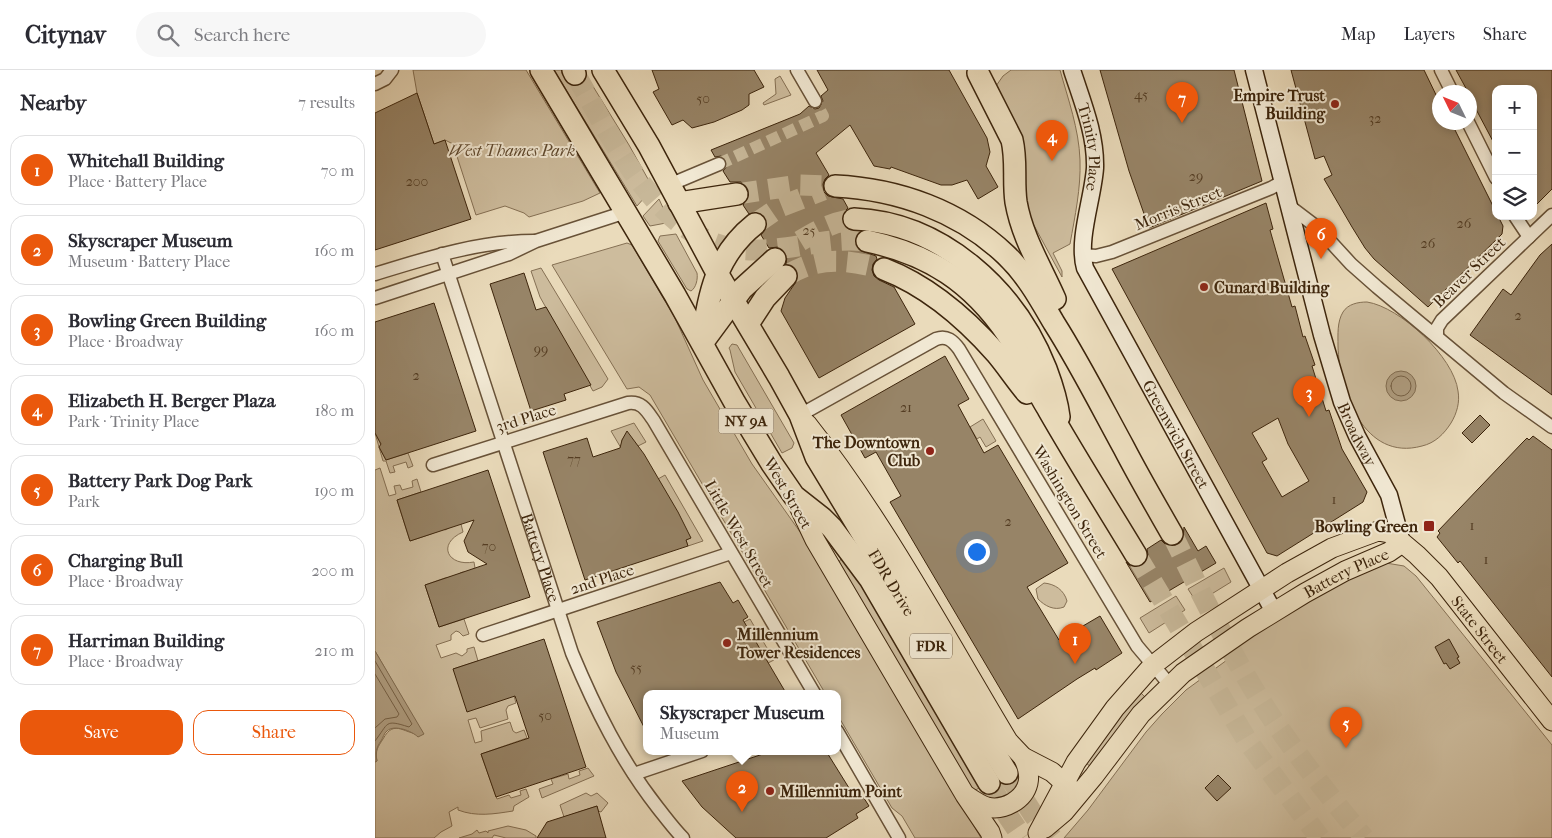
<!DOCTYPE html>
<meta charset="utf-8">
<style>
:root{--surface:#fff;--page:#f7f7f7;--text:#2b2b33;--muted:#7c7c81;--line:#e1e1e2;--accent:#ea580c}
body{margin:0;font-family:"IM FELL French Canon",serif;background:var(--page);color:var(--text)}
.controls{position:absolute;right:15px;top:15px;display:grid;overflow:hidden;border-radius:10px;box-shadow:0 2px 8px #0003}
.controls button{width:45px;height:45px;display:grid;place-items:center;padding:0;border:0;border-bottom:1px solid var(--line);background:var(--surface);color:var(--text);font:25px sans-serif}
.compass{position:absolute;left:1057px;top:15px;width:45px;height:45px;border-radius:50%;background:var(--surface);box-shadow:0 2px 8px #0003;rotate:313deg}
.you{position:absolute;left:601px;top:481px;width:18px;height:18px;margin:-12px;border:4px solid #fff;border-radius:50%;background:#1a73e8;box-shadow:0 0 0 8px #1a73e833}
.badge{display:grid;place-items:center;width:32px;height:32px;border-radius:50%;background:var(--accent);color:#fff;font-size:16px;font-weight:700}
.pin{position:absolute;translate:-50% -41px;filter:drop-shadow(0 1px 2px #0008)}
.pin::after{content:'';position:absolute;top:26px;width:18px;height:15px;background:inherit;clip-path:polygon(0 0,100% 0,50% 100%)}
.popup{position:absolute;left:268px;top:620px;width:198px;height:65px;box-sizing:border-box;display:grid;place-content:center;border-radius:10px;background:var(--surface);filter:drop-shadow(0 1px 4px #0005);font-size:16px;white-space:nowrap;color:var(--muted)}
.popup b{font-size:19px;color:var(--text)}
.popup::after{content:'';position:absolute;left:50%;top:100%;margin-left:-10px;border:10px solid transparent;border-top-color:var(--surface)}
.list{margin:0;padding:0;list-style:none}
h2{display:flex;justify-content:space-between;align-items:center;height:65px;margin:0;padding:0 20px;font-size:21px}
h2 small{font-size:16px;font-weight:400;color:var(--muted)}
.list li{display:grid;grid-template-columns:32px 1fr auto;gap:15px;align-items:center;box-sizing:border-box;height:70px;margin:0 10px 10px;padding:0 10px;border:1px solid var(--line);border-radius:15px}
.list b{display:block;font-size:19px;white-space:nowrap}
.list p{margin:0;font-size:16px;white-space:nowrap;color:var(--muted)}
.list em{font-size:16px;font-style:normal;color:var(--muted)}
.actions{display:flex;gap:10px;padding:15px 20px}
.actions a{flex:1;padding:11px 0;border:1px solid var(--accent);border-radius:15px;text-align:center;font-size:18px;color:var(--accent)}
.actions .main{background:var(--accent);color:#fff}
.icon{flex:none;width:28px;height:28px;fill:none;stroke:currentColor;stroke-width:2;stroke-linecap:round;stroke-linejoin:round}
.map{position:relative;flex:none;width:1177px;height:768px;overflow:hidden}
header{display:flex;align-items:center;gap:30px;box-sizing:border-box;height:70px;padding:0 25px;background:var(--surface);border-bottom:1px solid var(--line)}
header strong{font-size:24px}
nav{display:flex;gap:28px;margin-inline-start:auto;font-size:18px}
.search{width:350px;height:45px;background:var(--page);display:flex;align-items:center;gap:12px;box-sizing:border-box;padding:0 18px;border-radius:28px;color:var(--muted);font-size:19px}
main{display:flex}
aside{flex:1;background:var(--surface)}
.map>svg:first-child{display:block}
</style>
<header>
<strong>Citynav</strong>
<div class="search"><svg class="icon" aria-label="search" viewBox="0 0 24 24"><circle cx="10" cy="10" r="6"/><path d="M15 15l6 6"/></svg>Search here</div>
<nav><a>Map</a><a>Layers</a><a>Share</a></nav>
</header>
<main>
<aside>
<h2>Nearby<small>7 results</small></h2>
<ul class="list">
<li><span class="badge">1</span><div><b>Whitehall Building</b><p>Place · Battery Place</p></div><em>70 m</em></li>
<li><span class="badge">2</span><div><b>Skyscraper Museum</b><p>Museum · Battery Place</p></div><em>160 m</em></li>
<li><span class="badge">3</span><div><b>Bowling Green Building</b><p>Place · Broadway</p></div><em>160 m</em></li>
<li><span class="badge">4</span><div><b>Elizabeth H. Berger Plaza</b><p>Park · Trinity Place</p></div><em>180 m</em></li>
<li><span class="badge">5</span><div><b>Battery Park Dog Park</b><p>Park</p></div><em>190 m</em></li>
<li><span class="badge">6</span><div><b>Charging Bull</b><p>Place · Broadway</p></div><em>200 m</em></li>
<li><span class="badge">7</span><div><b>Harriman Building</b><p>Place · Broadway</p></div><em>210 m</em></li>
</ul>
<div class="actions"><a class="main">Save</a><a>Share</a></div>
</aside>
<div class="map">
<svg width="1177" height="768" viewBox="0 0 1177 768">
<rect width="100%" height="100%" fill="#eadbbb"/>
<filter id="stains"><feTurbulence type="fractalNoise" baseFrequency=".004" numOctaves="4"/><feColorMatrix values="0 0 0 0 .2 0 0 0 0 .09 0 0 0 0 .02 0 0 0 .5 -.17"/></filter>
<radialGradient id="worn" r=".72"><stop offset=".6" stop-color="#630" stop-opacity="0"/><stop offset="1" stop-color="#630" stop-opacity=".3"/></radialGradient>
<path fill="#cdbc9d" stroke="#857054" d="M38,0H151L225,123L208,131L154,147L149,143L130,136L101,145L78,74L70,70L59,74L42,23Z
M179,0H208L254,75L278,118L262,136Z
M636,0H685C693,29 704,59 705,90C706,118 700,146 695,174L678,183L687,201V207L655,148L621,16L628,6Z
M405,6L416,25L389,35L388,33L401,24L400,9Z
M284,129L294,151L291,153L275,156L268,146Z
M301,164L322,203C323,209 321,218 316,221L312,219L283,171L285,166Z
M252,173L257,175L300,248L328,310L377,394L435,476L606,768H540L527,746L517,738L462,644V623H450L275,325L264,317L252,319L177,195Z
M166,198L233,309L227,317L218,321L165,227L156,201Z
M992,232C1025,237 1079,287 1083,321C1085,332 1082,343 1076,353C1069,364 1060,373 1047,376C989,392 964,321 963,276C963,264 962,252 968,242C973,234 983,232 992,232Z
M357,274L362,275L419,373L417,378L407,383L360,302L355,280L354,278Z
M608,349L621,371L611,377L605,367L602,369L595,357Z
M259,353L271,372L263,376L251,364L247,370L246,378L236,361Z
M0,363L6,375L4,377L11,390L33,383L38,396L33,398L31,392L18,396L20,402L15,403L11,391H8Z
M5,398L14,426L21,424L19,416L25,415L27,420L38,417L37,411L42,409L46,422L22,430L35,471L56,464L67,458L70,460L83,453L86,454L88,462C61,474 73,497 99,492L100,498L98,501L92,503L88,502L85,503L83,506L70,508L50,515L64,557L89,549L94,564L88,566L84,562L81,561L76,565V570L61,575L66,588L81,583L87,586L92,582V579L99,577L103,591L78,599L139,626L141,633L133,636L131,640L133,649L105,658L101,648L93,650L100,673L107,671L106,661L135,652L138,661L141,663L149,660L152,668L106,684L122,729L134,725L136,728L146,725L145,721L151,719L154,727L139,736L138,741C119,744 101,747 83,740V737L74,742L77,756L66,762L59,768H0V692L2,691C0,680 3,677 8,669C20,647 30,666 48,664L0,581V400Z
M290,405L328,471L313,476L311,470L315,468L283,409Z
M468,488L472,490L605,717L601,720L596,718L464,494L465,490Z
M1011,493L1029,496L1041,506L1177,675V768H689L713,740L771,662L787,644L811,620L852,590L863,575L948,522L980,505Z
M849,498L856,512L822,533L813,519Z
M669,513C680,514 689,520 692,531L689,537C679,541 670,536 663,529L661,519Z
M801,526L810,540L774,563L765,548Z
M375,549L399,590L393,593L369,552Z
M765,622L771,628L717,698L711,693L746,645Z
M213,698L219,706L167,728L164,719L178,714L176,709L193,704L194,709L205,705L204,701Z
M211,723L216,726L222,723L233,733L226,742L223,741L222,736L189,747L185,735Z
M133,756L151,760L161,766V768H131L119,765L117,768H84L97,764L102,760L104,763L111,761L113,763V761Z"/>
<path fill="#af9d80" stroke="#816d52" d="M1011 316a15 15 0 1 1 30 0a15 15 0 1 1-30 0Z
M0,581L49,664L43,667C37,661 19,654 12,661C9,663 8,668 6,671C1,678 0,683 2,691L0,692Z"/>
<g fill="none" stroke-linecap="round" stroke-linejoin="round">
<path stroke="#766146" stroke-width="1" d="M1016 316a10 10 0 1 1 20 0a10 10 0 1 1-20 0Z
M0,591L37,654L34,657C9,649 14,653 0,671
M0,604L24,644L22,647L10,649L0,658"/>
</g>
<path fill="#978467" stroke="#3d250c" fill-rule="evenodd" d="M277,0H379L389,17L374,24V35L367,40L339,52L317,58L308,50L297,55L278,22L284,19Z
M442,0H574L612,68L615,82L611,96L623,117L603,129L592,110L577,115H566L516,97L515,99L499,96L475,55L441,83L454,105L450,109L448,114L449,122L453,126L468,129L473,138L469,142L467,147L468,154L472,159L483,162L480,168V174L484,180L501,186L502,189L498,194L497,200L499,206L504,210L519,217L540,254L444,308L406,241L410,228L423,209V202L419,197L411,194L412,187L409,180L403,177L394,178L386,165L392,157V151L390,146L383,142L374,144L368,135L374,128V122L372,117L366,112H355L348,101L352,96L351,90L346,86L340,87L336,80L425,44L434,36L440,39L444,38L448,31L446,26L453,20Z
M725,0H859L887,111L774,158L754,101Z
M916,0H1049L1064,31V52H1076L1121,142V146H1123L1128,156L1127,164L1053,237L999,189L990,178L977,157L949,109L957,105L949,86L940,89Z
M1081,0H1177V119L1158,138V19H1121V77L1094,26V22H1093Z
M42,23L59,74L70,70L96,149L0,180V43Z
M891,133L898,159L895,160L917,237L920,236L928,267L930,266L940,295L937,296L951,341L954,340L967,379L992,422L988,432L902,486L892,483L737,199ZM903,348L913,374L934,411L907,427L887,392L892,389L877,363Z
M1177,174V325L1095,265L1128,219L1136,225L1165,185Z
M149,203L161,240L171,237L216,315L189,324L191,330L156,341L115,214Z
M59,233L101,361L11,390L4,377L6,374L0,363V252Z
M570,286L594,329L583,335L609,383L623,375L693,493L652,517L684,570L725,546L747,583L721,600L720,598L702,609L643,649L515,432L526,426L501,382L490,388L466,345Z
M1105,345L1115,355L1097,373L1087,363Z
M252,361L269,384L303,442L316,468L311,470L313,476L210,510L168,382L212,368L218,387L245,378L247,370Z
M1158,366L1177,380V607L1085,491L1083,493L1062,467L1065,463L1063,461L1148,372L1152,368L1154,370Z
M113,400L155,527L64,557L50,515L112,494L93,482L89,471L99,450L35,471L22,430Z
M809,457L823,481L831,476L841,493L775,532L751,492L755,496L761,497L768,495L772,491L773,485L772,479L786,470L790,474L796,476L804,475L808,470Z
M345,512L358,533L363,530L373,547L368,550L411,623H272V663L241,602L222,552Z
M169,569L211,697L121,727L106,684L154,668L140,626L92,642L78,599Z
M1074,569L1084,587L1082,588L1085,593L1075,599L1071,593L1069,594L1060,577Z
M397,681H451L479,726L485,722L494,736L481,744L483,748L451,768H361L327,737L307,711Z
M843,705L856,718L842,731L830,718Z
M222,736L231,768H162L172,752Z"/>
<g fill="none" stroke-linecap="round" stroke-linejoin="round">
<path stroke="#c7b798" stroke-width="12" stroke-dasharray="12 6" stroke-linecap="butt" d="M344,94L448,46L440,31"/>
<path stroke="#c7b798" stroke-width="21" stroke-dasharray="21 11" stroke-linecap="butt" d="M200,4C240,72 286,180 378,180C417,181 453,166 492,171
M362,124L423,115L460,116
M380,154L405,137L448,120
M425,171C443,160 458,152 479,149
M411,206C445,185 472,190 509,199
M797,464C829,529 860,594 901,654C928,693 958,731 989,768
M761,485L873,672L945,768
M632,703L658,744L677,768
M614,713L633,746L648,768"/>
<defs>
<g id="street">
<path d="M422,0L440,31"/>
<path d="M1066,0L1077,22"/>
<path d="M0,14L10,9L17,0"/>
<path d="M1093,52L1121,108"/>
<path d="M294,115L344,94"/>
<path d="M914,136L943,158L976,194L1002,217L1129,323L1177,357"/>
<path d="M1140,146L1154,167"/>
<path id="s1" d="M67,184L197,583C220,638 246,691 283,738C291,748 299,759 308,768"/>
<path d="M707,185L721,186L737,182L896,118L909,111"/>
<path d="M0,204C52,188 104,171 159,171"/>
<path d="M0,228L134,184L161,171L251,142"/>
<path d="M1062,266V258L1067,250L1177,145"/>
<path d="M425,345L561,269C572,265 578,271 584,279L762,576L795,615"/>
<path d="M58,395L253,333C267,331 272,341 279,351L439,623"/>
<path d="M108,565L356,483"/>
<path d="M462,661L524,768"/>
<path d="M259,704L327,681"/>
</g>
<g id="secondary">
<path id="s2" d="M697,0C707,31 721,64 720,98C718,128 702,170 710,198L899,542"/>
<path id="s3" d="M879,0L947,265L967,332L982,366L1014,425L1027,473"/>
</g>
<g id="primary">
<path d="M432,354C508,450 570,566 633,671L648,687L677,702L697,720"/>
<path d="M419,426L440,470L590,725L615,762L617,768"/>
<path d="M592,726C598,730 605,735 612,737C629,741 649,730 653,713C655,704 652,695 648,687"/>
<path id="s4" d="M670,758L689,742L719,706L766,644L808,603L873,558L930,523L970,501L1014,482L1027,473"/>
<path id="s5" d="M663,763L701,692L740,638L777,596L821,562L912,503L957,478L1003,461L1014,463L1023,469L1042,485L1064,507L1177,651"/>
</g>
<g id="highway">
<path d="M166,0L300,225L360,333L397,394L419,426L447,448L457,458L495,509L614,713"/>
<path d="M198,0L200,4"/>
<path id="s6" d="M228,0L274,76L342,203L404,307L425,345L441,387L632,703"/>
<path d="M603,3L637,70C642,91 638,111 641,132C647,167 666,197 680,229"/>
<path d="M460,116C523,119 585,141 631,185C652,205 665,229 679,253C705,294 726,336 749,378C764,407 781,436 797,464"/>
<path d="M304,133L362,124"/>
<path d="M479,149C567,153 640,220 671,299C677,315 682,330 684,347"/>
<path d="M492,171C554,184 597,212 633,265C648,289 658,315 673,339C701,388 732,437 761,485"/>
<path d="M509,199C553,216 590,248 621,283C632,296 641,310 652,323"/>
<path d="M373,254L390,228L411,206"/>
<path d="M327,272C333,225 341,185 380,154"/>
<path d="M328,272L367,219L400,189"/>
</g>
</defs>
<use href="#street" stroke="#685238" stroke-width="15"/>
<use href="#secondary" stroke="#3d250c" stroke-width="19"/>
<use href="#primary" stroke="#3d250c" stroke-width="21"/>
<use href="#highway" stroke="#3d250c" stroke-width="24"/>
<use href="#street" stroke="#f1e8d3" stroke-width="12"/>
<use href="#secondary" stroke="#f1e8d3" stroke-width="16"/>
<use href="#primary" stroke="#eadbbb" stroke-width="19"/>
<use href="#highway" stroke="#eadbbb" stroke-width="21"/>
</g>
<g fill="#8f2418" stroke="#f1e8d3" stroke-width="2">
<circle cx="960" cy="34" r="5"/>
<circle cx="829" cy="217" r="5"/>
<circle cx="555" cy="381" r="5"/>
<rect x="1048" y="450" width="12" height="12" rx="2.5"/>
<circle cx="352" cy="573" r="5"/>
<circle cx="395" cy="721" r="5"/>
</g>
<g text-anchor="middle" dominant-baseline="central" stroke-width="4" stroke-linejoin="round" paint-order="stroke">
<g font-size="14" fill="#543d23">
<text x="766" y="24">45</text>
<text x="328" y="28">50</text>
<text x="1000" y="48">32</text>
<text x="821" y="106">29</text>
<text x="42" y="111">200</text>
<text x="1089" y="153">26</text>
<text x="434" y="160">25</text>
<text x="1053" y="173">26</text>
<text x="1143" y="245">2</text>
<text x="166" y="279">99</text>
<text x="41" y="305">2</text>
<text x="531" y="337">21</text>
<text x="199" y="389">77</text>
<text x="959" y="429">1</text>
<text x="633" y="451">2</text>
<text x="1097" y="455">1</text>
<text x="114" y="476">70</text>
<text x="1111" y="489">1</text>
<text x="261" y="597">55</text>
<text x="170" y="645">50</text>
</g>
<g fill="#f1e8d3" stroke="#736048" stroke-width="1">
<rect x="343.5" y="338.5" width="55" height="25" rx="4"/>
<rect x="535" y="563.5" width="42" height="25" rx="4"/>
</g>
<g font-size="15" font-weight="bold" fill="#3d250c">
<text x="371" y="351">NY 9A</text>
<text x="556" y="576">FDR</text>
</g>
<g font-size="16" font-weight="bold" fill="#3d250c" stroke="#f1e8d3" text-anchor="end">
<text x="950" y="25">Empire Trust<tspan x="950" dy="18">Building</tspan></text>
<text x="839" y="217" text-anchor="start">Cunard Building</text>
<text x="545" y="372">The Downtown<tspan x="545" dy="18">Club</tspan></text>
<text x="1043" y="456">Bowling Green</text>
<text x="362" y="564" text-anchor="start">Millennium<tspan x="362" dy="18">Tower Residences</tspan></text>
<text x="405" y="721" text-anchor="start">Millennium Point</text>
</g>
<g font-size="16" fill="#3d250c" stroke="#f1e8d3">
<text stroke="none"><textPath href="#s2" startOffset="80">Trinity Place</textPath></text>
<text transform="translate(803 138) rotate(-22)">Morris Street</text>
<text transform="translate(1094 202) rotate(-44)">Beaver Street</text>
<text transform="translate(151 348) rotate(-17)">3rd Place</text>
<text stroke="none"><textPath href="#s3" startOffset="379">Broadway</textPath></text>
<text stroke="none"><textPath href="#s2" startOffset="392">Greenwich Street</textPath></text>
<text transform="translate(413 423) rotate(60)">West Street</text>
<text transform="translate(695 432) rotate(59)">Washington Street</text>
<text transform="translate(364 464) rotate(60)">Little West Street</text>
<text stroke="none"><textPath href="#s1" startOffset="319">Battery Place</textPath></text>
<text stroke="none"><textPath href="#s4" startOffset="400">Battery Place</textPath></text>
<text transform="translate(227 509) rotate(-18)">2nd Place</text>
<text stroke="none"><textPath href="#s6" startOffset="589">FDR Drive</textPath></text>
<text stroke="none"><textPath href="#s5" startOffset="612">State Street</textPath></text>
</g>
<g font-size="16" font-style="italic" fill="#614b30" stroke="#f1e8d3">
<text x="137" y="80">West Thames Park</text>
</g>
</g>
<rect width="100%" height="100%" filter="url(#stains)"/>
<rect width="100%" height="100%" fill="url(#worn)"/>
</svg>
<div class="controls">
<button>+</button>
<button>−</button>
<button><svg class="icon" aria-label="layers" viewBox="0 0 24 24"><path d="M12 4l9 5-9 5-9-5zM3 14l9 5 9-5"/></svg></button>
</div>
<svg class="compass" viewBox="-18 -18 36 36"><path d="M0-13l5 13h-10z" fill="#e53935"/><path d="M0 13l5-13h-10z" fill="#7c7c81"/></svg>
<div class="you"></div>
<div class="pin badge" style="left:700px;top:594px">1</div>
<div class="pin badge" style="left:367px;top:742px">2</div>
<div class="popup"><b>Skyscraper Museum</b>Museum</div>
<div class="pin badge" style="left:934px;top:347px">3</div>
<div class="pin badge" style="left:677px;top:91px">4</div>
<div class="pin badge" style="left:971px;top:678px">5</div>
<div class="pin badge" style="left:946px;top:189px">6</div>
<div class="pin badge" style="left:807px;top:53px">7</div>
</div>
</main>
